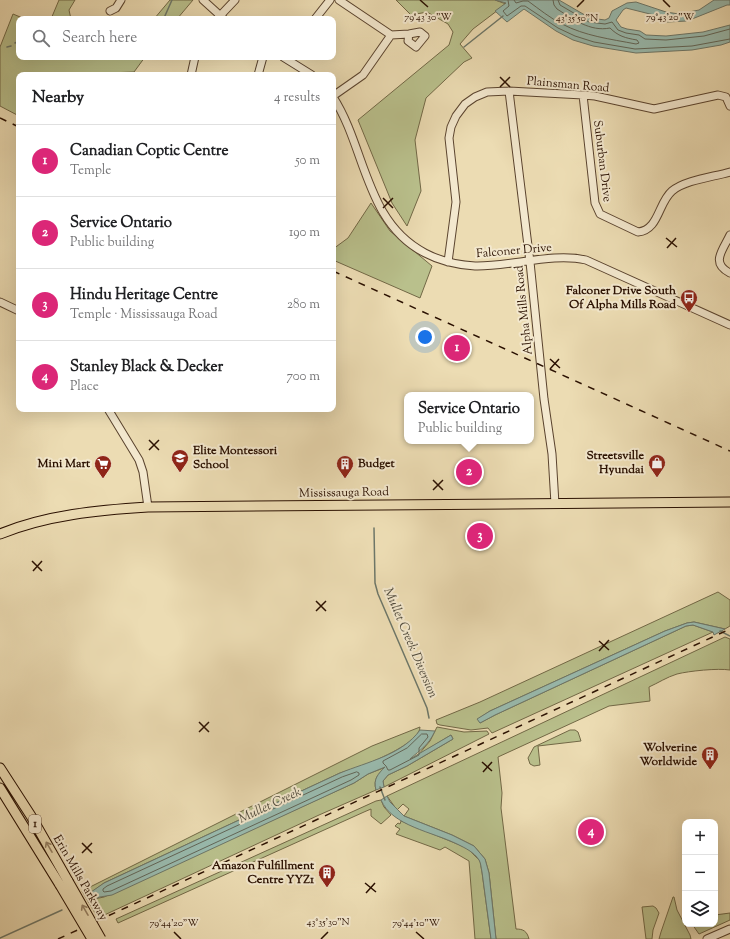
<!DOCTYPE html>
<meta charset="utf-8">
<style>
:root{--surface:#fff;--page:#f2f2f2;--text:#202124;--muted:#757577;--line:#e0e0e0;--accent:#db2777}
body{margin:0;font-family:"Sorts Mill Goudy",serif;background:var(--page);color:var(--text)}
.controls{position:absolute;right:12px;bottom:12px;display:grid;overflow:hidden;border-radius:8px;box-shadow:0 4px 16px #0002}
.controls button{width:36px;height:36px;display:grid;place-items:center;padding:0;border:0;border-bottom:1px solid var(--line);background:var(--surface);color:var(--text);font:20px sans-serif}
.you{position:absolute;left:425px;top:337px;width:14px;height:14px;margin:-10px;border:3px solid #fff;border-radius:50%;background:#1a73e8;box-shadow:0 0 0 6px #1a73e833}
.badge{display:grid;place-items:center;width:26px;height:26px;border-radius:50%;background:var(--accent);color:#fff;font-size:13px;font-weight:700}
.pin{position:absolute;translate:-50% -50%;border:2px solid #fff;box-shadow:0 1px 4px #0006}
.popup{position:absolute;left:404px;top:392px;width:130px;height:52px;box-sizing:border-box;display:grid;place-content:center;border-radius:8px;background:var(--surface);filter:drop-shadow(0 1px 3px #0005);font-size:13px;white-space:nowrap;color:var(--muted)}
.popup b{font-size:15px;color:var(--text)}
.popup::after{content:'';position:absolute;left:50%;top:100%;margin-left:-8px;border:8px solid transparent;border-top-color:var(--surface)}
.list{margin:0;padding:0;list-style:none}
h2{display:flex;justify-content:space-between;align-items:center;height:52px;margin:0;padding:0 16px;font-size:17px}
h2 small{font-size:13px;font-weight:400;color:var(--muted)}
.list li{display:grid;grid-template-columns:26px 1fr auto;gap:12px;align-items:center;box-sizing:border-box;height:72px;padding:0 16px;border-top:1px solid var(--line)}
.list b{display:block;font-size:15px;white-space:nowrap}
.list p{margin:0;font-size:13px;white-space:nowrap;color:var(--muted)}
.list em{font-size:13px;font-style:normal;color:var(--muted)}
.icon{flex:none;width:22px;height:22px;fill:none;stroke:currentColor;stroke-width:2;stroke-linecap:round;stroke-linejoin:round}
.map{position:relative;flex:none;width:730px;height:939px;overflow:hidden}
.search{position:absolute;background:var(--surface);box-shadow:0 4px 16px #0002;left:16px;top:16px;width:320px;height:44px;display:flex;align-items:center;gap:10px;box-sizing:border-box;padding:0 14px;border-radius:8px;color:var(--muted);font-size:15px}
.panel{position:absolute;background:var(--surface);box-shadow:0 4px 16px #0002;left:16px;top:72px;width:320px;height:340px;border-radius:8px}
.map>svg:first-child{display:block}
</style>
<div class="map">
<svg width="730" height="939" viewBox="0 0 730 939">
<rect width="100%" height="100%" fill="#ecdcb3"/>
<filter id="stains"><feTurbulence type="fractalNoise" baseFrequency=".005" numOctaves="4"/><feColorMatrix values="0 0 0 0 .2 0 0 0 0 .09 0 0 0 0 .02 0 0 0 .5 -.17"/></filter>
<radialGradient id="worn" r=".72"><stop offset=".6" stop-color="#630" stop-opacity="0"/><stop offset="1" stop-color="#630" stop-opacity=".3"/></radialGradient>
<path fill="#b9c08c" stroke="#726846" d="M59,0H75L69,10L71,19H51Z
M170,0H193L177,19H154Z
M396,0H495L506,4L473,29L460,44L472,58L464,62L426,98L415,140L421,191L407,226L392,203L358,120L449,45L453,32L448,24L427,12L411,15Z
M13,14L25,19H19V57H145L134,72L107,73L104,75H19V116L0,106V47Z
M371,203L390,231L432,266L420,298L333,260V249L348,238Z
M718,592L730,600V626L725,629L694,622L687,623L665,631L490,711L478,719L480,723L495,715L686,626L693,625L713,632L492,733L488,728L471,730L440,725L437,724L436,720L480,702Z
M725,637L730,639V670C718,668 689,671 677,674C667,677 658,683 649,687L650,701L609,706L498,757L502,793L501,808L516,929C523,929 527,931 529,939H496L489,873L485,859L474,846L452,835L404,816L409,809L403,804L397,810L387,796Z
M420,727C420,742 377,760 364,765C357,769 348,770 340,773L104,883L92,892L94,899L104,897L354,783L368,774L386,767C378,774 373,779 376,790L319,815L98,918L82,891L372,746Z
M437,727L464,732L487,731L489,734L384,787L383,781L388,775L407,766L453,739L451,735L418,755L430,741Z
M570,730H575L578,732L581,741L538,746L540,765L534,766L530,764L528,758L534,747Z
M381,800L384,807L391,815L381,824L371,816V809L364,812L118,923L116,919L376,801Z
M401,821L467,848L480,861L482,872L491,939H475L469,861L445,847L440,850L396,834L400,829L395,826L398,823L400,824Z
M673,897H674L677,910L690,935L691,939H659L661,932Z
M653,906L656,908L659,913L653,930L652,939H646L642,907Z
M730,913V920L699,934L692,924H715V915Z"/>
<path fill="#99bbaf" stroke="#6d7769" d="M495,0H559L590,18L605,20L609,18L612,11L627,3L636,2L666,12L679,14L699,10L714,0H730V5H727L687,21L667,22L658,16L626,8L623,10L616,20L621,27L627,29L640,31L646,35L666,36L703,32L730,25V42L721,45L692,50L636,53L593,46L573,40L556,31L524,9L507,22L495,11L506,3Z
M694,622L725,629L714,635L713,632L693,625L686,626L495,715L480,723L477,719L490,711L665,631L687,623Z
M420,730L435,731C428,746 421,749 410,759L451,735L453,739L407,766L388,775L383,781L384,787L376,790C373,779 378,774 385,767L368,774L354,783L112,895L100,897L94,899L91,892L104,883L340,773C367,762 402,755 420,730Z
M387,796L390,802L404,816L452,835L474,846L485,859L489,873L496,939H491L482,872C481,868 481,863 479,860C474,852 465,848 457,844C433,832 392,826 381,800Z"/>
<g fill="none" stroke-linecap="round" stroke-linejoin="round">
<path stroke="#626658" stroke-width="1" d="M508,0L509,6L503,11L507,16L521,6H525L558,28L575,36L594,42L635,49L692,46L730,39
M514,0L516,3L523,1H528C539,9 550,18 562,24C585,36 610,39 636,44L639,43L637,40C625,38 618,36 610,28C590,32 573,19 557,9L554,5L553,0
M558,0L560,5L589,22L605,24L612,22L618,30L626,33L639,35L645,39L666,40L704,36L730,29
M422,734H427L428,737L419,748V755L390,770H388L386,766L383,763V761L407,748Z
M357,772L359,773V775L351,780L111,891L104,892L103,891V889L107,886L342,777Z"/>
<path stroke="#6d7769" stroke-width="1.5" d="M164,18L172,0
M15,43L19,41
M7,47L11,46
M464,47L503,16
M374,528L375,583L378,594L427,708L429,718
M720,631L730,636
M380,787L385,800
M0,938L62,910"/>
<defs>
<path id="minor" d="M203,0L224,19
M110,11L116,8L121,0
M217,19L235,0
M315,19L330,0
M391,35L409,34L420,32L425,36L416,47L408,41L409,34
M283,57L312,75
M191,75L195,57
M258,75L263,57
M509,91L530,262L544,399L552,454L555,504
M583,95L595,203L600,214L638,232C659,230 658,203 672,191C685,180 713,177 730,172
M333,96L363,75L391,35L339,0
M333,97C366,148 365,222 425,253C440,261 457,265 475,266C510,267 553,252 586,260L730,325
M730,235C723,250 710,263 730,273
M448,262L456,202L449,138L451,127L456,116L465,104L475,97L487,92L509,91L583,95L595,96L654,109L718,95L726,97L730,106
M0,302L19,311
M108,409L139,460L143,472L148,507
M707,939L730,929"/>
<path id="major" d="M0,534C46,515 99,510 148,507L730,502
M0,768L31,816L68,881
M0,788L60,885"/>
</defs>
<use href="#minor" stroke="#5a432e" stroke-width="9"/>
<use href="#major" stroke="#2a1001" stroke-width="11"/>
<use href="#minor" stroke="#f3e8ce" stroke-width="7"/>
<use href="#major" stroke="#ecdcb3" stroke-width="9"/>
<path stroke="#2a1001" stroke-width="1.5" stroke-dasharray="7 7" stroke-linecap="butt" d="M0,118L19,127
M333,271L730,451
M58,939L730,629"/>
<defs>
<path id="major-bridge" d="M68,881L101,939
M60,885L92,939"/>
</defs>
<use href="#major-bridge" stroke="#2a1001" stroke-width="11" stroke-linecap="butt"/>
<use href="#major-bridge" stroke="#ecdcb3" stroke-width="9"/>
</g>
<defs><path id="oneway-shaft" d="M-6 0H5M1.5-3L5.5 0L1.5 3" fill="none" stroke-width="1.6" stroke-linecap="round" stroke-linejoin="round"/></defs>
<g stroke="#958063">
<use href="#oneway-shaft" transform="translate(49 847) rotate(-120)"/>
<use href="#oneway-shaft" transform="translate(85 910) rotate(-120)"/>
</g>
<path fill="none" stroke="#2a1001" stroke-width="1.5" d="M420,0L428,7M663,0L670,7M577,7L584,0M500,77L510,87M500,87L510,77M383,198L393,208M383,208L393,198M666,238L677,247M667,248L676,238M550,359L560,368M550,369L559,359M149,440L159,450M149,450L159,440M433,480L443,490M433,490L443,480M32,561L42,571M33,571L42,561M316,601L326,611M316,611L326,601M599,641L609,650M599,651L609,640M199,722L209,732M199,732L209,722M482,762L492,771M483,772L492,762M82,843L92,853M82,853L92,843M365,883L376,892M366,893L375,883M174,932L181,939M416,932L424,939M321,939L328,932"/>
<defs>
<symbol id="bus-pin" viewBox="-11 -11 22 30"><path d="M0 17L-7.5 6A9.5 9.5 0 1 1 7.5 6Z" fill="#8f2418" stroke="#f3e8ce"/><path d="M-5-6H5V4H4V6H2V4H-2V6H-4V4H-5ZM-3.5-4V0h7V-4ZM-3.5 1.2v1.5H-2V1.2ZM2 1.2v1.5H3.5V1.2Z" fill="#fff"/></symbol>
<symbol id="school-pin" viewBox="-11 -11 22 30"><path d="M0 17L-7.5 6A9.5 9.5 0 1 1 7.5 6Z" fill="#8f2418" stroke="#f3e8ce"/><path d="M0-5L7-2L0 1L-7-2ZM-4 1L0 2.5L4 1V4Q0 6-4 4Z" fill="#fff"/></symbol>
<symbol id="shop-pin" viewBox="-11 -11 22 30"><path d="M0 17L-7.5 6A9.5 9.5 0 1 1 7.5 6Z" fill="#8f2418" stroke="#f3e8ce"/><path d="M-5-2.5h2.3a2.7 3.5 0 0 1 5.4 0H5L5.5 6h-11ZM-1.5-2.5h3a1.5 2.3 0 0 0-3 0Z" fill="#fff"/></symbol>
<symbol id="supermarket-pin" viewBox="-11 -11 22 30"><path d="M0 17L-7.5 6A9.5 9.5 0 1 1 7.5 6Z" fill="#8f2418" stroke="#f3e8ce"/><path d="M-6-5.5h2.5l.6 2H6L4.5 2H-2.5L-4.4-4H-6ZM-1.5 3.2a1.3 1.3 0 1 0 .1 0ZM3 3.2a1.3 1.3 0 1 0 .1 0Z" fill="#fff"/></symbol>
<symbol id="building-pin" viewBox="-11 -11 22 30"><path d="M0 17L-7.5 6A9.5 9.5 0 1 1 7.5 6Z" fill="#8f2418" stroke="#f3e8ce"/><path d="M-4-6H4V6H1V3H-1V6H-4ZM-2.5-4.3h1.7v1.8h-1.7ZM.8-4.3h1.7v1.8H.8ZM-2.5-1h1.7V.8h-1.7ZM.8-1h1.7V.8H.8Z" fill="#fff"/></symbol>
</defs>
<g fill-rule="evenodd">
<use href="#bus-pin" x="679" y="288" width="20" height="27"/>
<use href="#school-pin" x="170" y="448" width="20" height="27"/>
<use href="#shop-pin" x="647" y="453" width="20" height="27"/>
<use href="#supermarket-pin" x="93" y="454" width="20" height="27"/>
<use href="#building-pin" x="335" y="454" width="20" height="27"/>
<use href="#building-pin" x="700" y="745" width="20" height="27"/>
<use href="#building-pin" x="317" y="863" width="20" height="27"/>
</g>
<g text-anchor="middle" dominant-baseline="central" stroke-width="4" stroke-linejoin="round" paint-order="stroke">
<rect fill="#f3e8ce" stroke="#66513e" stroke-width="1" x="29" y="815" width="12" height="18" rx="3"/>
<g font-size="11" font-weight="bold" fill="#2a1001">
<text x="35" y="824">1</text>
</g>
<g font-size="12" fill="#2a1001" stroke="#f3e8ce">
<text transform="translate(568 85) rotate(5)">Plainsman Road</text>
<text transform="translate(602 161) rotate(83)">Suburban Drive</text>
<text transform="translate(514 251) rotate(-5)">Falconer Drive</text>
<text transform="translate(524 310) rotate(-96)">Alpha Mills Road</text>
<text transform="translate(344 493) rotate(-1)">Mississauga Road</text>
<text transform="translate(80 878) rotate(60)">Erin Mills Parkway</text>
</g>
<g font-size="12" font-weight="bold" fill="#2a1001" stroke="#f3e8ce" text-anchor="end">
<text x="676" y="291">Falconer Drive South<tspan x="676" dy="14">Of Alpha Mills Road</tspan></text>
<text x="193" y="451" text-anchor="start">Elite Montessori<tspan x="193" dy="14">School</tspan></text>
<text x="644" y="456">Streetsville<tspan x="644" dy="14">Hyundai</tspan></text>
<text x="90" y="464">Mini Mart</text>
<text x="358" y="464" text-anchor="start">Budget</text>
<text x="697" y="748">Wolverine<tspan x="697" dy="14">Worldwide</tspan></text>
<text x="314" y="866">Amazon Fulfillment<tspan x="314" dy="14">Centre YYZ1</tspan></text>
</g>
<g font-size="13" font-style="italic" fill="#514c3e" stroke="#f3e8ce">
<text transform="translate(410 643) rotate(67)">Mullet Creek Diversion</text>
<text transform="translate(270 806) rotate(-25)">Mullet Creek</text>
</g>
</g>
<g font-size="10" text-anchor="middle" fill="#2a1001" stroke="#f3e8ce" stroke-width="4" stroke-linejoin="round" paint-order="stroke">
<text x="428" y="20">79°43'30"W</text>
<text x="670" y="20">79°43'20"W</text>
<text x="577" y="21">43°35'50"N</text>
<text x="328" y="925">43°35'30"N</text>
<text x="174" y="926">79°44'20"W</text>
<text x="416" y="926">79°44'10"W</text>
</g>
<rect width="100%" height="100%" filter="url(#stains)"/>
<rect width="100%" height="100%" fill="url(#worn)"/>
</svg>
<div class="controls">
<button>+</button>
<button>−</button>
<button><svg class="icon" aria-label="layers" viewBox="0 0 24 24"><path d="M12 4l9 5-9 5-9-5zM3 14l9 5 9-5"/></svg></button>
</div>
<div class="you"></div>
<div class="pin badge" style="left:457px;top:348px">1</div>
<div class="pin badge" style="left:469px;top:472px">2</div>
<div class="popup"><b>Service Ontario</b>Public building</div>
<div class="pin badge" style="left:480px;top:536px">3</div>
<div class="pin badge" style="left:591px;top:832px">4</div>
<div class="search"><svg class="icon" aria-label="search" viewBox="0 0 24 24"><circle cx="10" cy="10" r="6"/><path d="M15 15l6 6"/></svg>Search here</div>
<section class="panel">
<h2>Nearby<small>4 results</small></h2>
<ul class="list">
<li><span class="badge">1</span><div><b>Canadian Coptic Centre</b><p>Temple</p></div><em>50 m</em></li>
<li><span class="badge">2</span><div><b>Service Ontario</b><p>Public building</p></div><em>190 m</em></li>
<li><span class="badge">3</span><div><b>Hindu Heritage Centre</b><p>Temple · Mississauga Road</p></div><em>280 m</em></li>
<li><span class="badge">4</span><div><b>Stanley Black &amp; Decker</b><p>Place</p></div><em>700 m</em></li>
</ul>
</section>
</div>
